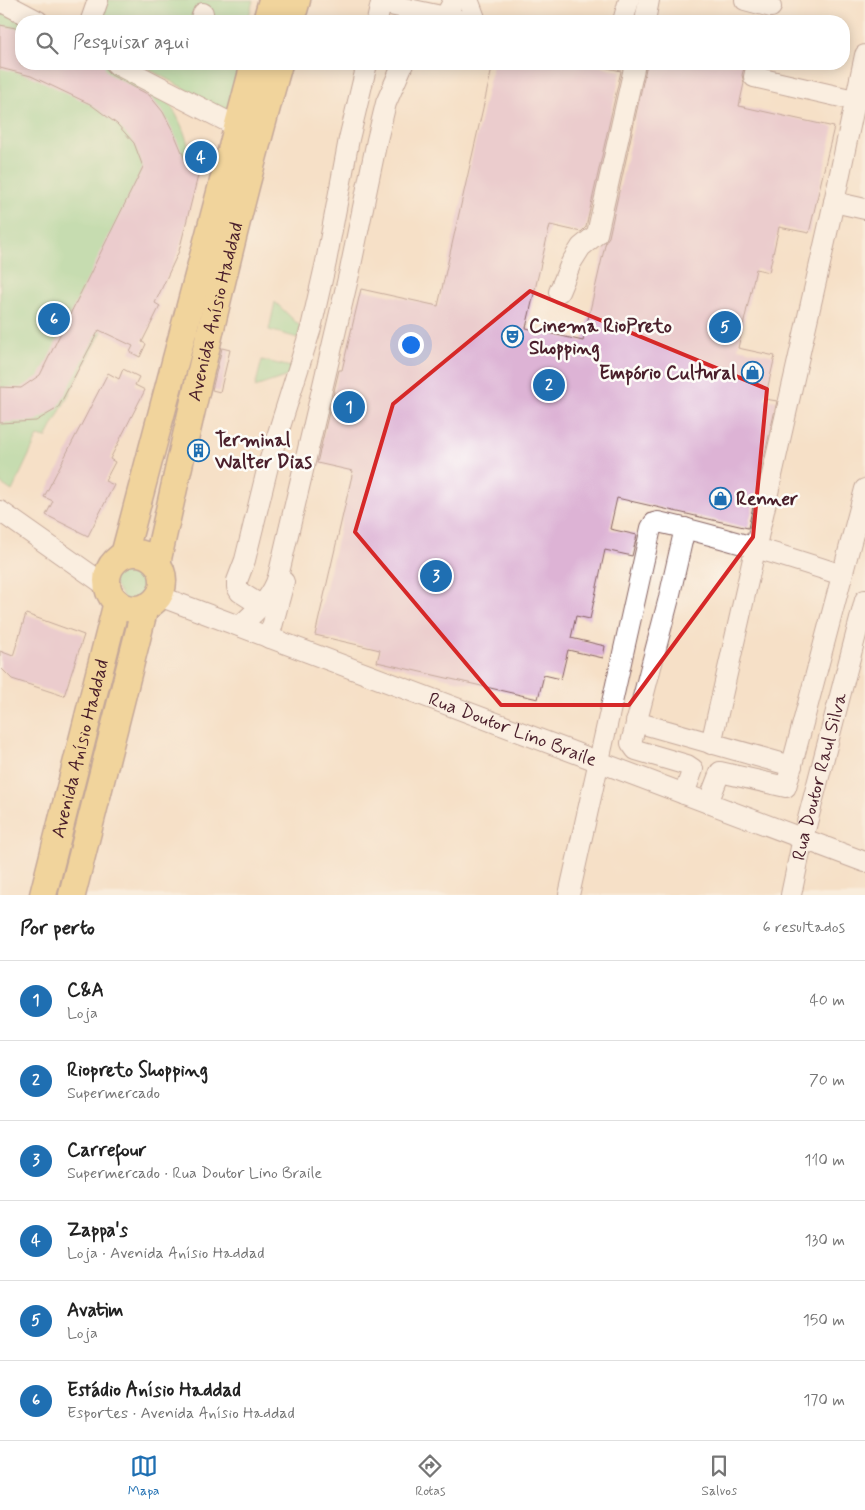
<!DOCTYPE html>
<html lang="pt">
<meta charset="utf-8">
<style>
:root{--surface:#fff;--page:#f2f2f2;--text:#222;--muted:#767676;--line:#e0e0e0;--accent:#1f6fb2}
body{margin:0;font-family:Mynerve,sans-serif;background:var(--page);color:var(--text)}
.you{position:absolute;left:410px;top:344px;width:18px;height:18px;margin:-12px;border:4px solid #fff;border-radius:50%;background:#1a73e8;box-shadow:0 0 0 8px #1a73e833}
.badge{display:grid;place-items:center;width:32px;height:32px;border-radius:50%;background:var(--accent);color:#fff;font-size:16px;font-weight:700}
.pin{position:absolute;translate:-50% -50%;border:2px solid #fff;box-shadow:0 1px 5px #0006}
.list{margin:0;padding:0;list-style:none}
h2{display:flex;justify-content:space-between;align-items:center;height:65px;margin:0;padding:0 20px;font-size:21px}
h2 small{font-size:16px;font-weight:400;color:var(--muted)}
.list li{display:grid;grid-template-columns:32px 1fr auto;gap:15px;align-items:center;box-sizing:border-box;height:80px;padding:0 20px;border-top:1px solid var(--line)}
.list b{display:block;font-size:19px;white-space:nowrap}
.list p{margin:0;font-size:16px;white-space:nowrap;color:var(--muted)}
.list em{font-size:16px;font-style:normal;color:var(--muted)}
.icon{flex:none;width:28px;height:28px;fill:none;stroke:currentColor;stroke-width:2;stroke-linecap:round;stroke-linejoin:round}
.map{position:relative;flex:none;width:865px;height:895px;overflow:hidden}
.search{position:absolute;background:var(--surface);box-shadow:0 2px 12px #0003;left:15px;right:15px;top:15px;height:55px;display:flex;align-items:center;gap:12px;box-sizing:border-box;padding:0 18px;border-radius:20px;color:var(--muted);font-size:19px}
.sheet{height:545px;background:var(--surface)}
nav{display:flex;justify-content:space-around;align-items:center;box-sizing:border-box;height:70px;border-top:1px solid var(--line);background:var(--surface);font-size:14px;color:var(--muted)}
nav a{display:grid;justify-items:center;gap:2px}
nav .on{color:var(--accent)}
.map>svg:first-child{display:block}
</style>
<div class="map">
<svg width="865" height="895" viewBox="0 0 865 895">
<rect width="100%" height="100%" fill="#fdfcf7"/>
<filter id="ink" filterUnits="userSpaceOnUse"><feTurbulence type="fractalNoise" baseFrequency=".02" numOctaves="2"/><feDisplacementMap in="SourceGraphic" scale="10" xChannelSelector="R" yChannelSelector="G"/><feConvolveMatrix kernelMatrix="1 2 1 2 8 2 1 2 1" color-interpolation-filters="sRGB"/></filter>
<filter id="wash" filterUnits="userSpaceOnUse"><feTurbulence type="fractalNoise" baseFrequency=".0096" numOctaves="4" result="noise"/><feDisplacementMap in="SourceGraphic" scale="20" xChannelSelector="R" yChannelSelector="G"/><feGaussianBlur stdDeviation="1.12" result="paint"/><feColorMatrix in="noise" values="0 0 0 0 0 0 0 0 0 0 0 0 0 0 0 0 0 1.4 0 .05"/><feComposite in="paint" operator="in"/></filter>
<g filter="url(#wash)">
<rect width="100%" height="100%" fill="#f6e0c7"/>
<path fill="#8dd894" stroke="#6c7c60" d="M0,0H9L52,21H21V64H134C165,96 181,111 191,157L175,160L170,202L46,438L38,436L12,491L0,483Z
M102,0H253L248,21H94Z
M144,64H239L228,112L152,71Z
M275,302L301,327L298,338L269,330Z
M262,360L291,367L288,376L255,387Z
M134,559C153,560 163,577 153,595C147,597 138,604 131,603C125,602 123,597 120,593C106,575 116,566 134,559Z"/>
<g id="blocks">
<path fill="#ddb3d5" d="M0,25L21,29V64H104L106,70L111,75L149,95L163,112L174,133L189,169L195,142L206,144L179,251L155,303L160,306L142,342L146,344L140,357L130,352L133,346L99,330L58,408L36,421L0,423V387L21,388L40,375L143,167L134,143L117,124L90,104L31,76L0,68Z
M493,64H590L621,71L586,227L581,232L550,225L526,328L583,341L606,241L609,237L647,64H745L742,75L744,83L739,106L834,127L809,233L779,227L769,272L756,269L738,348L775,356L765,399L777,401L748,528L617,498L610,529L637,535L632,556L605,550L590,619L576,616L571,638L605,646L603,658L568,650L561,679L544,675L538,699L377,662L380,650L315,635L353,471L317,463L339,370H342L361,289L438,306Z
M222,348L230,350L220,392L212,390Z
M123,369L139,377L135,385L145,390L110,459L115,462L105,481L114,485L88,536L46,515L53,501L44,497L108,373L119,379Z
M26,614L84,635L64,696L12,679L0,667V651L13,656Z"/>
</g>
</g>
<g filter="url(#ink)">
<use href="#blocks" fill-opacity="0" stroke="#866362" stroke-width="1"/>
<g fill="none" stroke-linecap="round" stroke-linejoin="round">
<defs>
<g id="minor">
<path d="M745,0L771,7"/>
<path d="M0,1L38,21"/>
<path d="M469,2L476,21"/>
<path d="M91,20L98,0"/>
<path d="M200,21L203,13"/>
<path d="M377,21L381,3L464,21"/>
<path d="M439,21L445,17L454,0"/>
<path d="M623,21L629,0"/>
<path d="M645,21L649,0"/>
<path d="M116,64L236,126"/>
<path d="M757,64L754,77L854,100"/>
<path d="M834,202L865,209"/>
<path d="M559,292L571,263L581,247L597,234L635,64"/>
<path d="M0,511L108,587"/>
<path id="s1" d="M159,596L865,862"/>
<path d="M262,606L240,592L237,587V581L245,560L269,462L311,328L326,262L349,139L367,64"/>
<path d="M240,626C256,611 272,598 278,577L350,270L377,140L386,103L403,64"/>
<path d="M269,638L284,582"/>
<path d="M636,722L792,766"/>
<path d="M711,744L834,202L865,55"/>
<path d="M684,794L693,769L687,765L636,750L631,743L669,598L685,528"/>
<path d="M708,803L720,772L786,787L865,489"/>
<path d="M569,895L651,528L654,523L658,522C721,536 781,555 842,575"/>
<path id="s2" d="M791,895L803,838L865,600"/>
</g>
<g id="major">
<path d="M266,21L272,0"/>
<path d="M291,21L297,0"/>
<circle cx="135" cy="581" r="28"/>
<path d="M124,555L254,64"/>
<path id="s3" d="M157,563C195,396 232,229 279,64"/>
<path id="s4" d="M43,895L117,602"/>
<path d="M72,895L145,607"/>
</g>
</defs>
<use href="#minor" stroke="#866362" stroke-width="22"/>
<use href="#major" stroke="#866362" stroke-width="29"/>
<use href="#minor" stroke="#fff" stroke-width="20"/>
<use href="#major" stroke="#ecc569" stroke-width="26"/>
</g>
</g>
<path d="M0 0H865V895H0ZM530,291L767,389L753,537L629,705H501L355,532L393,404Z" fill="#f6e0c7" fill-opacity=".55" fill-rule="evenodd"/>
<path fill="none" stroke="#d62828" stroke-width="4" stroke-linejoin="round" d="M530,291L767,389L753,537L629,705H501L355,532L393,404Z"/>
<defs>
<symbol id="theatre-ring" viewBox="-11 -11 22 22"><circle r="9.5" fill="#fdfcf7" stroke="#1f6fb2" stroke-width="1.5"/><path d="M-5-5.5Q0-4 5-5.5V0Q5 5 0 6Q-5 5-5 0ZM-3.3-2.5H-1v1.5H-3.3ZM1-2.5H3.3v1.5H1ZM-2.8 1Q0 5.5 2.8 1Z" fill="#1f6fb2"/></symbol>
<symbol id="shop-ring" viewBox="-11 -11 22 22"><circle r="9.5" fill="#fdfcf7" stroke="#1f6fb2" stroke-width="1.5"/><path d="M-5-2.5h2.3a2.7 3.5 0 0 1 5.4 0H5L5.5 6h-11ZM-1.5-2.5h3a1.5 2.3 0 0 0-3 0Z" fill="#1f6fb2"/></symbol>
<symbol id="building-ring" viewBox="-11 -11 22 22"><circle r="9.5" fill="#fdfcf7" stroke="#1f6fb2" stroke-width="1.5"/><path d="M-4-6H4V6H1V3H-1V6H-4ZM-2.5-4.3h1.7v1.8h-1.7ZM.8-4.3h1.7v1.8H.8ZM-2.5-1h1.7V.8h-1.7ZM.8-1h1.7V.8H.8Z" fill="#1f6fb2"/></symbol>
</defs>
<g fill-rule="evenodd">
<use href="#theatre-ring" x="500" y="324" width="25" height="25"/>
<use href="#shop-ring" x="740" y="360" width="25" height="25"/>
<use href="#building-ring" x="186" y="438" width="25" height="25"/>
<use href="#shop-ring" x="708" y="486" width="25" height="25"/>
</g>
<g text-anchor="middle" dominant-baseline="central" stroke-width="5" stroke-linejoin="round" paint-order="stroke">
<g font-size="19" fill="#4a1f2b" stroke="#fdfcf7">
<text stroke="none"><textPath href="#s3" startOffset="258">Avenida Anísio Haddad</textPath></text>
<text stroke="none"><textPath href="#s1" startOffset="378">Rua Doutor Lino Braile</textPath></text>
<text stroke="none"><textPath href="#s4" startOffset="151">Avenida Anísio Haddad</textPath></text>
<text stroke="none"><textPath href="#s2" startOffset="122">Rua Doutor Raul Silva</textPath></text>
</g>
<g font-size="19" font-weight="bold" fill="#4a1f2b" stroke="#fdfcf7" text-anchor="start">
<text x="529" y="326">Cinema RioPreto<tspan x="529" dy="22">Shopping</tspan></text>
<text x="736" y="373" text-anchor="end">Empório Cultural</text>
<text x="215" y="440">Terminal<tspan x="215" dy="22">Walter Dias</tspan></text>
<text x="736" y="499">Renner</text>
</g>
</g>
</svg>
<div class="you"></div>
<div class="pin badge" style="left:349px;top:407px">1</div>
<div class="pin badge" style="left:549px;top:385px">2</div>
<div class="pin badge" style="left:436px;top:576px">3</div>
<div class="pin badge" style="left:201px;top:157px">4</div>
<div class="pin badge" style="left:725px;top:327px">5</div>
<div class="pin badge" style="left:54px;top:319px">6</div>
<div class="search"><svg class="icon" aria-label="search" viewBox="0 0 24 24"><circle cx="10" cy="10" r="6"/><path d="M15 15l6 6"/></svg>Pesquisar aqui</div>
</div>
<section class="sheet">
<h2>Por perto<small>6 resultados</small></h2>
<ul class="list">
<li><span class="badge">1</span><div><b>C&amp;A</b><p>Loja</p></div><em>40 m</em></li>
<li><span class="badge">2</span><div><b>Riopreto Shopping</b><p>Supermercado</p></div><em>70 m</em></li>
<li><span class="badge">3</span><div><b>Carrefour</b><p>Supermercado · Rua Doutor Lino Braile</p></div><em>110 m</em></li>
<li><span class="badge">4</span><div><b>Zappa's</b><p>Loja · Avenida Anísio Haddad</p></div><em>130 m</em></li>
<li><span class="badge">5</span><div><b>Avatim</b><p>Loja</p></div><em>150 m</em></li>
<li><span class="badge">6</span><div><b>Estádio Anísio Haddad</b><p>Esportes · Avenida Anísio Haddad</p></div><em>170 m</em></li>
</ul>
</section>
<nav>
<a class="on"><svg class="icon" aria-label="map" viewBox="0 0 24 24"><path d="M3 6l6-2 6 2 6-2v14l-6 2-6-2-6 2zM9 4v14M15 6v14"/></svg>Mapa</a>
<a><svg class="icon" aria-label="directions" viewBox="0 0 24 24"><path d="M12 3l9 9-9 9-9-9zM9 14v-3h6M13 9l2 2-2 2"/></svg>Rotas</a>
<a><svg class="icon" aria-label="saved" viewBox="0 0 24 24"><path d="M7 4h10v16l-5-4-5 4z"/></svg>Salvos</a>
</nav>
